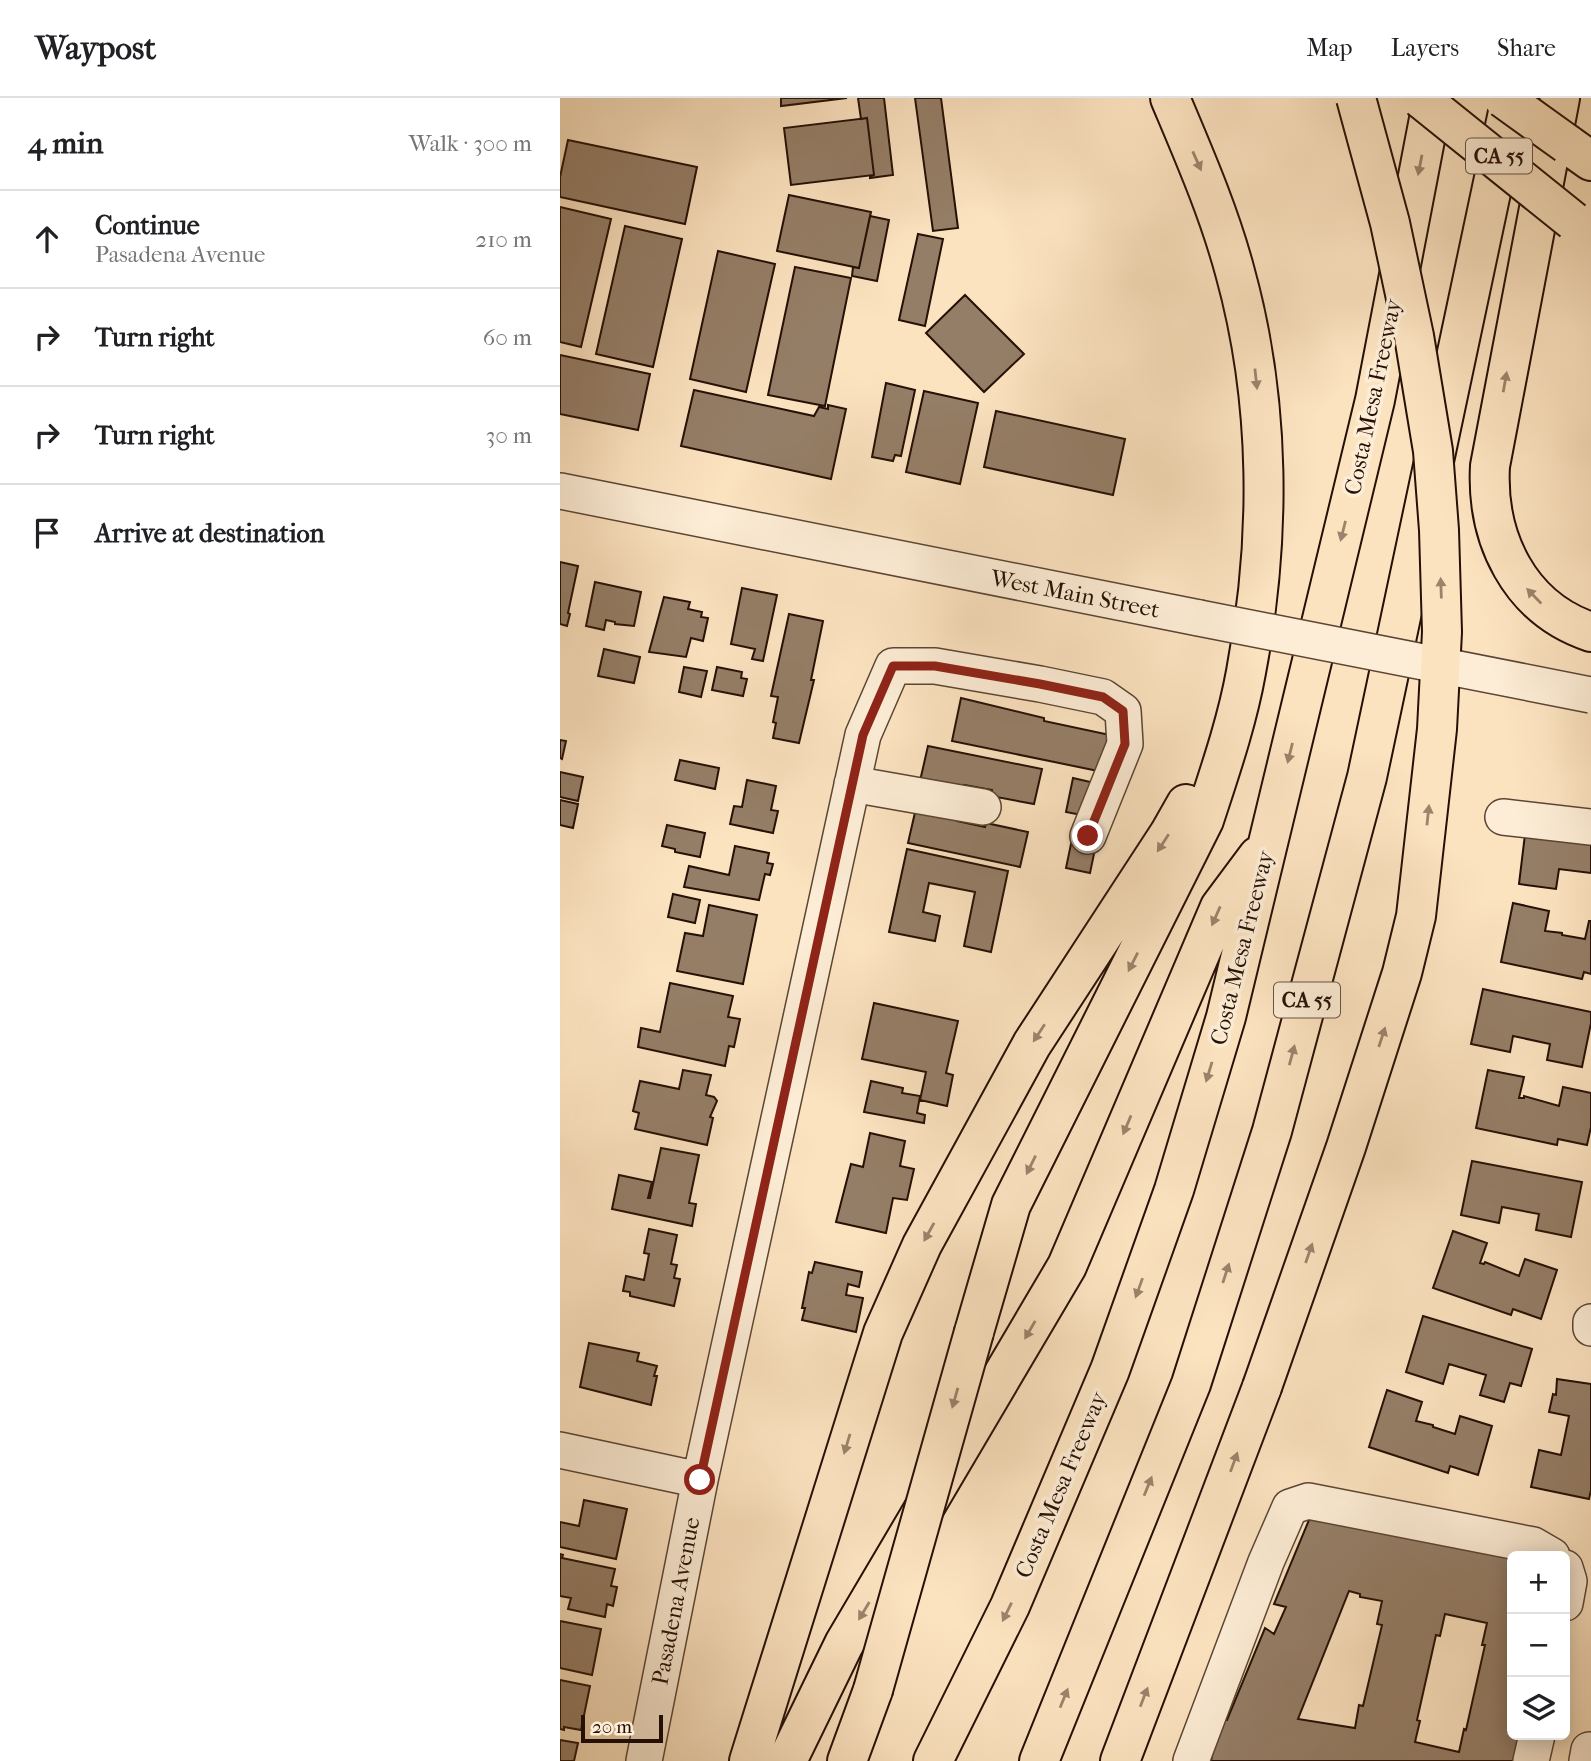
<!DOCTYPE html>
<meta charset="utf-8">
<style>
:root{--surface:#fff;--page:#f6f6f6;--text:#202124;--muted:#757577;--line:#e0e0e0}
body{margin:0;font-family:"IM FELL French Canon",serif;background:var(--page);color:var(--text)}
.controls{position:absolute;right:21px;bottom:21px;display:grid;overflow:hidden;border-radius:10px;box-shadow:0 4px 18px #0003}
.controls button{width:63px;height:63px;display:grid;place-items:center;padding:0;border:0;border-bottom:2px solid var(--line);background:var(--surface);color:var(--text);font:35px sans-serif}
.scale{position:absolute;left:21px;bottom:18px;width:82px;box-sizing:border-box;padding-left:7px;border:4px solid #251006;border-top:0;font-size:19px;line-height:24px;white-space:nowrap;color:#251006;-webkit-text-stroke:5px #fdedd6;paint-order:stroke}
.stop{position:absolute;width:21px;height:21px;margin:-16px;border:5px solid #8f2418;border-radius:50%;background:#fff}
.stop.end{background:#8f2418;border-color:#fff;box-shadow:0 2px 7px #0008}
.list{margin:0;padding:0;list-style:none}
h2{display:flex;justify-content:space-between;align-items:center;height:91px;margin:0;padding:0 28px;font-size:30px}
h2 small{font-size:23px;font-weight:400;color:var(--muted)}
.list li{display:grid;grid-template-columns:46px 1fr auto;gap:21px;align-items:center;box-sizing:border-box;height:98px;padding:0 28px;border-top:2px solid var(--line)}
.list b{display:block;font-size:26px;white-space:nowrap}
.list p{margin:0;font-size:23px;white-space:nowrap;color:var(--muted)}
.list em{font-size:23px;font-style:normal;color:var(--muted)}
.icon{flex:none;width:38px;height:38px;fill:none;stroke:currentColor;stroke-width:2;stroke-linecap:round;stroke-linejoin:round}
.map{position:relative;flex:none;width:1031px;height:1663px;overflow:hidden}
header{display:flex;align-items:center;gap:42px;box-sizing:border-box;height:98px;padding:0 35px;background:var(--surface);border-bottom:2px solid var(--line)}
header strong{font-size:33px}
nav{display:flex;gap:38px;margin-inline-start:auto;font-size:24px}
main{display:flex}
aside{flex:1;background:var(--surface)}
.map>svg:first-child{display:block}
</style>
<header>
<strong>Waypost</strong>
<nav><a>Map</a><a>Layers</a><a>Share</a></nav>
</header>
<main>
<aside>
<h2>4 min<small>Walk · 300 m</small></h2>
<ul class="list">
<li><svg class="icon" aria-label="ahead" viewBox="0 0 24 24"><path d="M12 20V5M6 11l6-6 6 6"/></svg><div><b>Continue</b><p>Pasadena Avenue</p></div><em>210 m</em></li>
<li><svg class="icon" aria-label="right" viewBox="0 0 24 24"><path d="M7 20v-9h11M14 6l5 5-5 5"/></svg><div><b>Turn right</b></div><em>60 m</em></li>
<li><svg class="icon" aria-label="right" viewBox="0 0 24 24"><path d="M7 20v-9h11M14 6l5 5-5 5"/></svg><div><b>Turn right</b></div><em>30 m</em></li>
<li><svg class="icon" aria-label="arrive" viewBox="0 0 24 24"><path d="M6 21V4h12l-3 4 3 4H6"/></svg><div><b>Arrive at destination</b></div></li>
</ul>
</aside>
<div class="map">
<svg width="1031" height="1663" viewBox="0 0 1031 1663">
<rect width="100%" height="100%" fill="#fce3c0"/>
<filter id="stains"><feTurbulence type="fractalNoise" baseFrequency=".00286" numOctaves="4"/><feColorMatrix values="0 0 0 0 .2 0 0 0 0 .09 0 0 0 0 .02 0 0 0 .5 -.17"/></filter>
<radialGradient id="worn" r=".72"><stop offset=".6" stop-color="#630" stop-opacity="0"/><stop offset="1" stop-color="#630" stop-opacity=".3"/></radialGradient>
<path fill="#957e67" stroke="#251006" stroke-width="2" fill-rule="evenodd" d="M221,0H287L221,8Z
M298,0H324L333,77L310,80V78L314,77L307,20L301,21Z
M355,0H381L398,130L373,133Z
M307,20L314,77L231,87L224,30Z
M8,42L137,69L125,126L0,99V79Z
M229,97L311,114L299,170L217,153Z
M0,109L51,121L21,249L0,244Z
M310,118L329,122L317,183L292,178L293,169L299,170Z
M65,128L122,141L93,269L36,256Z
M358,136L383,141L365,228L339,222Z
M158,153L215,166L186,294L130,281Z
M235,169L291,180L265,308L208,297Z
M405,197L464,256L424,294L366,235Z
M0,257L90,276L78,332L0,316Z
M326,285L355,292L341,358L335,357L333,363L312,359Z
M134,292L254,318L259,309L268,311V307L286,311L271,381L121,348Z
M364,293L418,305L400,386L346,374Z
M436,313L565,341L553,397L424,369Z
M0,464L18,468L8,515L10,516L7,528L0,526Z
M35,484L81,494L74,528L55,526V524L46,522L44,532L26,528Z
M182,490L217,497L203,563L192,561L195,551L171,546Z
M104,499L130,504L128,511L142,514L141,519L148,520L143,543L131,540L126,559L89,554Z
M229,516L263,523L251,582H254L239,645L213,640L216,625L213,624L218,599L211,598Z
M44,551L80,559L74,585L38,578Z
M124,569L147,573L141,599L119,594Z
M157,569L182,574L181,580L187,581L183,598L152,592Z
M401,600L484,620V623L550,637L543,674L392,643Z
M0,642L6,643L2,661L0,660Z
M368,648L482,671L474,706L431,698L432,692L404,687L403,692L360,683Z
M120,662L159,670L155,691L115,682Z
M0,674L23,679L18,703L0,699Z
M513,680L539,686L532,719L506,714Z
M187,682L216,688L211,712L218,713L213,735L170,726L174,708L182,709Z
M0,702L18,706L13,730L0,727Z
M356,710L398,719L397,723L425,729L426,725L468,734L460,769L348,745Z
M107,727L145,735L140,759L115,754V751L102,748Z
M966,728L1031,736V775L999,771L996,791L959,786Z
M511,746L535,751L530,775L506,770Z
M175,748L209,755L207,765L213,766L210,777L205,776L199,802L124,789L129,768L169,777Z
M347,751L448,773L431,854L404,848L415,794L369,785L363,814L380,818L375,843L329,834Z
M113,796L140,802L135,825L108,819Z
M953,805L989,813L985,833L1002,835V837L1025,841L1029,823H1031V876L1024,874L1022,881L941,864Z
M149,807L197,817L183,886L117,873L125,835L143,838Z
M110,885L173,898L168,919L180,921L174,949L169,948L165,968L78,949L81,930L100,934Z
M923,891L1031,914V925L1022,969L987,962L990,946L953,938L950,954L911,946Z
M314,905L398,923L386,975L393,977L387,1008L360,1002L366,974L302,961Z
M123,972L151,977L146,997L154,999L157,1003L150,1019L153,1020L147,1047L75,1031L79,1015L73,1013L80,983L119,991Z
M928,972L964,979L959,1000H964V998L999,1008L1003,989L1031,995V1029L1027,1047L998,1041L997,1047L916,1030Z
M311,983L343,990L342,995L360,998L357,1015L365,1017L364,1025L304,1014Z
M310,1035L345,1043L340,1068L354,1071L347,1102L333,1100L326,1135L276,1124L291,1066L303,1069Z
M101,1050L139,1057L129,1105L136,1106L132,1128L52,1111L59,1077L92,1084L88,1100H90Z
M912,1063L1022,1084L1011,1139L976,1132L979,1116L942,1109L939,1125L901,1117Z
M89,1131L117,1137L111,1166L117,1167L114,1180L120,1181L114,1208L70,1198V1194L63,1193L66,1178L84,1182L89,1156L84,1155Z
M893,1133L927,1145L920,1165L924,1166L925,1164L959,1178L965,1161L997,1172L981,1221L953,1211L951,1217L873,1190Z
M255,1164L302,1174L299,1189L288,1186L286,1197L303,1200L296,1234L242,1222L245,1210H242L249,1174L252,1175Z
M863,1218L972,1251L961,1288L950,1285L944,1304L920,1297L926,1277L889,1266L883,1286L846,1274Z
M29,1245L79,1255L77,1263L97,1268L94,1278H97L91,1307L20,1289Z
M997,1281L1031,1286V1392L1029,1401L971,1389L979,1352L1001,1357L1009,1318L989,1314L993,1296L996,1297Z
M827,1292L862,1304L856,1323L873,1327V1329L895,1336L900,1318L932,1328L918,1377L890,1368L888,1375L809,1349Z
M24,1402L67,1411L56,1461L0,1449V1424L19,1428Z
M754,1410L952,1458V1637H967L958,1663H651L656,1634L663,1622H667L705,1530L714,1536L726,1509L714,1506ZM789,1493L800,1496V1499L822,1503L817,1526L822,1527L803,1608L799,1607L795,1630L738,1621ZM885,1516L927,1525L922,1547H925L906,1632L904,1631L899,1654L855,1644L860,1623L857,1622L876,1537L880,1538Z
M0,1456L3,1457L2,1460L55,1471L51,1488L57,1489L53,1508L47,1506L45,1519L8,1511L11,1500L0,1498Z
M0,1523L41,1531L32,1577L0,1570Z
M0,1582L30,1588L21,1632L4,1629V1632L0,1631Z
M0,1642L18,1645L14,1663H0Z"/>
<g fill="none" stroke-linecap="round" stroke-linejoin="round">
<defs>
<path id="minor" d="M0,393L639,520
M292,686L423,709
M943,719L1031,729
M1031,1224V1230
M0,1352L140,1382
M1005,1470L1009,1483L1005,1505
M84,1663L140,1382L303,637L333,568H375L480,586L543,599L563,613L565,646L528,738
M631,1663L706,1464L730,1409L748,1403L973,1447L992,1458
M971,1663L977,1637
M1027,1663L1029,1652L1031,1653"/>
<path id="highway" d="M1000,0L930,368C926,440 959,510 1031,534
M1007,46L1031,63
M414,1234L451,1107L644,722C660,673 677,624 686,574C711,442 711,304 675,174C659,114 634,57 610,0
M189,1663L323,1235L362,1147L472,946L609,736L626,706
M227,1663L284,1546L507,1168L660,809L698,758
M287,1663L313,1592
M373,1663L450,1508L550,1272L614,1092L666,919L815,302L873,0
M479,1663L631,1286L712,1033L807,679L951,0
M560,1663L702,1289"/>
</defs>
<use href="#minor" stroke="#5b4534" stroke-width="38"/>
<use href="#highway" stroke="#251006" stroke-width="42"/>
<use href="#minor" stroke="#fdedd6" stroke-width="35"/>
<use href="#highway" stroke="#fce3c0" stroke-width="38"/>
<defs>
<path id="minor-bridge" d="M639,520L1031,597"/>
<path id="highway-bridge" d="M860,0L1013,123
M943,0L1007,46
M702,1289L786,1049L842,875L856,818L877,631L882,534L879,432L873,353L854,238L830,125L796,0
M313,1592L414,1234"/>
</defs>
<use href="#minor-bridge" stroke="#5b4534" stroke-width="38" stroke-linecap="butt"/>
<use href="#highway-bridge" stroke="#251006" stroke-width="42" stroke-linecap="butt"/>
<use href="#minor-bridge" stroke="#fdedd6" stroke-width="35"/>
<use href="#highway-bridge" stroke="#fce3c0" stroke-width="38"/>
</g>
<defs><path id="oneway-solid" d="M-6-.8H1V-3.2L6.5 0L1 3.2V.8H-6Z" transform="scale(1.75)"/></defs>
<g fill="#9b846c">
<use href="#oneway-solid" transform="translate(637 63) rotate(66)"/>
<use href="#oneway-solid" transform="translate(860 67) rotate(101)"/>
<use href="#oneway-solid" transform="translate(696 281) rotate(84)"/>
<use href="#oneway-solid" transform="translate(945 284) rotate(-80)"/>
<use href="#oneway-solid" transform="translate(783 433) rotate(104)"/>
<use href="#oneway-solid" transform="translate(881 490) rotate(-92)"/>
<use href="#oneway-solid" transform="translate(974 498) rotate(-134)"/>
<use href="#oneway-solid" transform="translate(730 655) rotate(104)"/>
<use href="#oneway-solid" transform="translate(868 717) rotate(-84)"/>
<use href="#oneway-solid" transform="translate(603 745) rotate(123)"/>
<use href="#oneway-solid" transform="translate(656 818) rotate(114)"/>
<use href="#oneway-solid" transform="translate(573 864) rotate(117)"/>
<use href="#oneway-solid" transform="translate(479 935) rotate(123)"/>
<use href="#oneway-solid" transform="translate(822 939) rotate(-72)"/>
<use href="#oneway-solid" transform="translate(732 957) rotate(-75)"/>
<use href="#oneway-solid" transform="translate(649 974) rotate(107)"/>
<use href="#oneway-solid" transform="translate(567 1027) rotate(113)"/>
<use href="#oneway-solid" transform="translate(471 1067) rotate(116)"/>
<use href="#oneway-solid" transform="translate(369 1134) rotate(119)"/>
<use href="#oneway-solid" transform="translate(749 1155) rotate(-71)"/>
<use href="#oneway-solid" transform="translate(666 1175) rotate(-72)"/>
<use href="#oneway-solid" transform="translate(579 1190) rotate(110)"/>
<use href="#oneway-solid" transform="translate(470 1232) rotate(120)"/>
<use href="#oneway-solid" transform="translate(395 1300) rotate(106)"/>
<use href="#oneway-solid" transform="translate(287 1346) rotate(107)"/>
<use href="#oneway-solid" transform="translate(674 1364) rotate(-70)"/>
<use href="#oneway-solid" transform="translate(588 1388) rotate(-68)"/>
<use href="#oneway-solid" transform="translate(304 1513) rotate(121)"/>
<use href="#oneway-solid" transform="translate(447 1514) rotate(116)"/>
<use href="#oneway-solid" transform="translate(584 1599) rotate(-69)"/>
<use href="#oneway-solid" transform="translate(504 1600) rotate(-68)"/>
</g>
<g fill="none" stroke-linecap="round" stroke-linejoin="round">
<path stroke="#8f2418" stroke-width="9" d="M140,1382L303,637L333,568H375L480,586L543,599L563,613L565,646L528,738"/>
</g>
<g text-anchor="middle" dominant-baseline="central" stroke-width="7" stroke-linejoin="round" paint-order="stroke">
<g fill="#fdedd6" stroke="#665244" stroke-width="2">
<rect x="906" y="40.5" width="66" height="35" rx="5"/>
<rect x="714" y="884.5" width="66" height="35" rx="5"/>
</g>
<g font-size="21" font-weight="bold" fill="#251006">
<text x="939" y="58">CA 55</text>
<text x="747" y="902">CA 55</text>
</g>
<g font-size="23" fill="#251006" stroke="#fdedd6">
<text transform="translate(813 299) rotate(-78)">Costa Mesa Freeway</text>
<text transform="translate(515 496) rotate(11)">West Main Street</text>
<text transform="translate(682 850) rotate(-76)">Costa Mesa Freeway</text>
<text transform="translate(501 1387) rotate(-67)">Costa Mesa Freeway</text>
<text transform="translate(116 1503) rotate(-79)">Pasadena Avenue</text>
</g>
</g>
<rect width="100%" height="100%" filter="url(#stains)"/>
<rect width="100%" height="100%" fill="url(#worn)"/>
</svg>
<div class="controls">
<button>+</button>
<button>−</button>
<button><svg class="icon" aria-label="layers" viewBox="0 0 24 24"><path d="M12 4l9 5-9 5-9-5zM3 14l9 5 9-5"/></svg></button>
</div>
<div class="scale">20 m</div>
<div class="stop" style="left:140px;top:1382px"></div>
<div class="stop end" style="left:528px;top:738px"></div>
</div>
</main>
